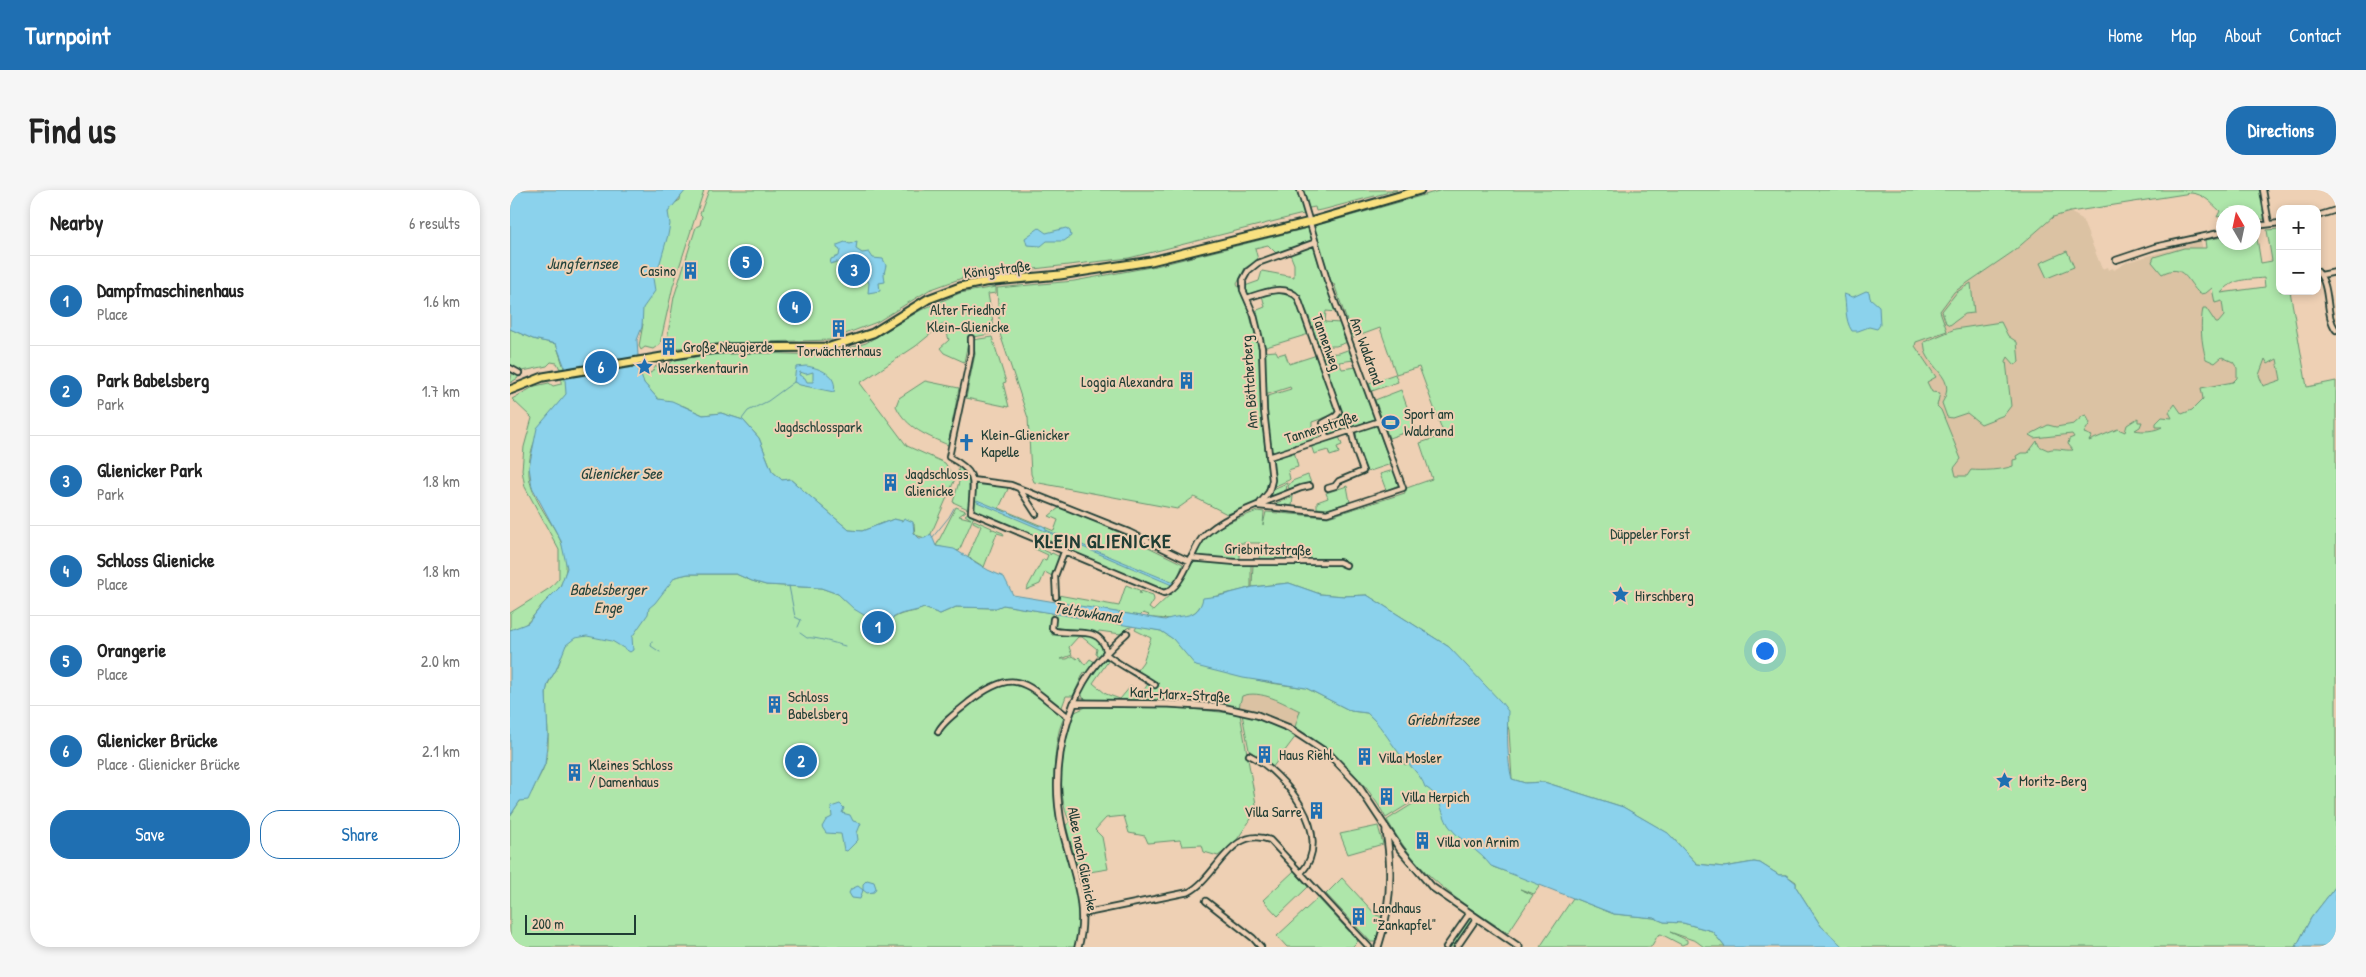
<!DOCTYPE html>
<meta charset="utf-8">
<style>
:root{--surface:#fff;--page:#f6f6f6;--text:#222;--muted:#767676;--line:#e0e0e0;--accent:#1f6fb2}
body{margin:0;font-family:"Patrick Hand",sans-serif;background:var(--page);color:var(--text)}
.controls{position:absolute;right:15px;top:15px;display:grid;overflow:hidden;border-radius:10px;box-shadow:0 2px 8px #0003}
.controls button{width:45px;height:45px;display:grid;place-items:center;padding:0;border:0;border-bottom:1px solid var(--line);background:var(--surface);color:var(--text);font:25px sans-serif}
.compass{position:absolute;left:1706px;top:15px;width:45px;height:45px;border-radius:50%;background:var(--surface);box-shadow:0 2px 8px #0003;rotate:351deg}
.scale{position:absolute;left:15px;bottom:12px;width:111px;box-sizing:border-box;padding-left:5px;border:2px solid #1f3d34;border-top:0;font-size:14px;line-height:18px;white-space:nowrap;color:#1f3d34;-webkit-text-stroke:4px #eed0b4;paint-order:stroke}
.you{position:absolute;left:1254px;top:460px;width:18px;height:18px;margin:-12px;border:4px solid #fff;border-radius:50%;background:#1a73e8;box-shadow:0 0 0 8px #1a73e833}
.badge{display:grid;place-items:center;width:32px;height:32px;border-radius:50%;background:var(--accent);color:#fff;font-size:16px;font-weight:700}
.pin{position:absolute;translate:-50% -50%;border:2px solid #fff;box-shadow:0 1px 5px #0006}
.list{margin:0;padding:0;list-style:none}
h2{display:flex;justify-content:space-between;align-items:center;height:65px;margin:0;padding:0 20px;font-size:21px}
h2 small{font-size:16px;font-weight:400;color:var(--muted)}
.list li{display:grid;grid-template-columns:32px 1fr auto;gap:15px;align-items:center;box-sizing:border-box;height:90px;padding:0 20px;border-top:1px solid var(--line)}
.list b{display:block;font-size:19px;white-space:nowrap}
.list p{margin:0;font-size:16px;white-space:nowrap;color:var(--muted)}
.list em{font-size:16px;font-style:normal;color:var(--muted)}
.actions{display:flex;gap:10px;padding:15px 20px}
.actions a{flex:1;padding:11px 0;border:1px solid var(--accent);border-radius:20px;text-align:center;font-size:18px;color:var(--accent)}
.actions .main{background:var(--accent);color:#fff}
.map{position:relative;flex:none;width:1826px;height:757px;overflow:hidden;border-radius:20px}
header{display:flex;align-items:center;gap:30px;box-sizing:border-box;height:70px;padding:0 25px;background:var(--accent);color:#fff}
header strong{font-size:24px}
nav{display:flex;gap:28px;margin-inline-start:auto;font-size:18px}
.intro{display:flex;align-items:center;justify-content:space-between;box-sizing:border-box;height:120px;padding:0 30px}
h1{margin:0;font-size:35px}
.button{padding:12px 22px;border-radius:20px;background:var(--accent);color:#fff;font-size:18px;font-weight:700}
main{display:flex;gap:30px;padding:0 30px}
aside{flex:1;background:var(--surface);border-radius:20px;box-shadow:0 2px 8px #0003}
.map>svg:first-child{display:block}
</style>
<header>
<strong>Turnpoint</strong>
<nav><a>Home</a><a>Map</a><a>About</a><a>Contact</a></nav>
</header>
<div class="intro"><h1>Find us</h1><a class="button">Directions</a></div>
<main>
<aside>
<h2>Nearby<small>6 results</small></h2>
<ul class="list">
<li><span class="badge">1</span><div><b>Dampfmaschinenhaus</b><p>Place</p></div><em>1.6 km</em></li>
<li><span class="badge">2</span><div><b>Park Babelsberg</b><p>Park</p></div><em>1.7 km</em></li>
<li><span class="badge">3</span><div><b>Glienicker Park</b><p>Park</p></div><em>1.8 km</em></li>
<li><span class="badge">4</span><div><b>Schloss Glienicke</b><p>Place</p></div><em>1.8 km</em></li>
<li><span class="badge">5</span><div><b>Orangerie</b><p>Place</p></div><em>2.0 km</em></li>
<li><span class="badge">6</span><div><b>Glienicker Brücke</b><p>Place · Glienicker Brücke</p></div><em>2.1 km</em></li>
</ul>
<div class="actions"><a class="main">Save</a><a>Share</a></div>
</aside>
<div class="map">
<svg width="1826" height="757" viewBox="0 0 1826 757">
<rect width="100%" height="100%" fill="#eed0b4"/>
<filter id="ink" filterUnits="userSpaceOnUse"><feTurbulence type="fractalNoise" baseFrequency=".02" numOctaves="2"/><feDisplacementMap in="SourceGraphic" scale="10" xChannelSelector="R" yChannelSelector="G"/><feConvolveMatrix kernelMatrix="1 2 1 2 8 2 1 2 1" color-interpolation-filters="sRGB"/></filter>
<g filter="url(#ink)">
<path fill="#dbc2a3" d="M1560,22L1572,29L1592,79L1597,77L1598,80L1603,78L1604,80L1617,72L1691,51L1701,103L1755,97L1772,198L1655,239L1575,258L1442,293L1391,157L1430,120L1444,102L1504,61L1543,27Z
M725,497L793,516L785,537L754,523L720,515Z"/>
<path fill="#aee6aa" stroke="#66926f" fill-rule="evenodd" d="M171,0H194L163,96L150,154L143,159L135,157L131,160L129,156L133,134L130,133L132,118L158,22L163,14L170,10Z
M199,0H887L816,19L806,21L805,17L794,19V24L789,25L619,68L455,87L419,100L367,132L330,146L329,143L321,147L322,150L219,153L158,159L156,156L164,107L186,37L190,35L192,26L190,24Z
M932,0H1751L1756,29L1744,30V22H1714L1713,26L1707,27L1710,21C1701,13 1694,4 1681,3L1560,22L1543,27L1504,61L1444,102L1430,121L1437,141L1406,152L1405,156L1426,187L1417,192L1422,202L1430,203L1427,216L1431,220L1451,269L1444,278L1446,286H1457L1461,280C1472,281 1493,280 1503,276V270L1507,269L1506,266L1511,263H1518L1527,251L1529,256L1538,260C1547,257 1553,261 1563,260L1558,254L1559,249L1564,247L1562,244L1524,248L1519,245L1538,235L1546,237L1564,234L1573,226L1576,225L1580,233L1574,243L1582,246L1579,251L1608,239L1615,242L1617,235L1628,228V232H1632L1630,237L1625,240C1633,242 1645,241 1652,237H1646V233L1652,227L1662,228L1659,222L1665,214L1672,224L1682,220L1693,209L1691,198L1723,192L1727,188V178L1723,172L1712,167L1705,173L1696,169C1691,152 1690,134 1693,118H1696L1706,133H1708L1714,126L1712,111L1705,113L1702,98L1696,103L1690,104C1677,93 1675,72 1652,84L1642,72L1644,67L1674,58H1696L1695,50L1713,47L1714,52H1744V43L1746,42L1751,73L1762,71L1757,40L1769,39L1770,101H1780L1797,197L1826,191V696L1801,728L1786,757H1333L1311,736L1286,697V692L1276,685H1269L1250,673L1244,672L1214,677L1187,674L1159,644L1113,617L1034,592L1015,593L1002,589L999,540L996,531L998,527L939,457L857,405L834,406L810,404L779,393L742,397L743,374H829L837,378L835,372L749,370L750,353H730V369L686,367C693,339 723,331 747,321L754,322L753,335L756,322L818,327L895,303L894,299L922,289L910,253L934,245L909,177L886,184L870,138L843,148L824,94L817,93L827,122L816,121L815,132L831,133L838,152L826,156H809C800,133 794,91 761,98C753,100 746,104 738,105L735,96L749,91L752,81L784,87V74L778,59L766,63L758,55L745,58L748,70L735,78L727,94L739,122L749,159L751,222L759,291C755,312 736,319 717,324L684,307L667,319L524,292L521,284L518,228L490,144L487,98L564,91L646,76L794,39ZM1754,88L1755,97L1711,103C1724,88 1735,90 1754,88ZM1755,169L1758,174L1767,169L1771,190L1753,196L1749,185Z
M1557,61L1564,77L1537,88L1530,73Z
M1461,93L1464,123L1455,124L1440,135L1436,133L1432,121L1447,102Z
M486,97V103L478,104L485,143L459,148L454,172L434,163L430,158L439,150L434,133L406,156L350,193L397,256L435,273L445,289L421,344L415,348L405,345L404,334L384,329L352,341L339,340L280,289L272,290L262,281L249,248L233,230L211,223L193,225L174,216L148,209L134,193L128,176H132L134,181L141,183L146,176L158,175L164,170L198,165L244,163L310,165L327,162L356,153L411,120L450,103Z
M763,101L786,108L799,144L753,158L745,121L755,117L752,105Z
M1491,132L1498,146L1507,152L1509,172L1505,175L1498,167L1496,171L1501,216L1494,225L1471,234L1457,223L1442,228L1437,227L1432,213C1445,191 1428,184 1418,167C1415,163 1415,157 1414,152L1445,139Z
M0,139L23,149L46,154L54,178L50,179L47,173L41,172L37,176L8,182V188L0,193L2,184L0,182Z
M482,147L496,192L493,193L499,217L456,208L465,164L463,150Z
M840,159L844,170L829,172L832,179L847,177L865,229L819,244L816,234L827,230L833,224L811,164L829,163Z
M766,161L768,165L775,163L779,174L807,165L827,221L825,224L802,232V240L811,237V248L764,262L760,260L755,207L781,199L780,197L755,205L754,162Z
M885,184L888,192L862,201L859,193Z
M51,188H56L57,204C36,228 18,250 19,284C21,322 74,355 50,396C46,404 37,409 32,415C22,427 16,439 0,440V423L40,398L49,388V360L15,297L12,280L14,257L22,228L2,209L25,196L39,193L43,196L51,194Z
M415,191L449,198L438,255C418,246 396,238 386,216L389,208Z
M891,200L905,239L879,248L865,210Z
M866,235L881,274L857,282L848,260L846,241Z
M829,246L832,255L827,257L829,263L820,266L818,260L804,264L801,255Z
M784,261L788,277L778,280L780,289L779,290L763,297L762,268Z
M448,275L456,278C460,290 464,308 458,319L443,312L449,292Z
M884,280L889,295L876,300L870,284Z
M798,285L801,293L780,301L778,296L782,291Z
M464,292L495,296L498,299L489,318L544,341L548,330L539,326L550,317L581,329L673,374C668,385 667,399 653,401L470,324L464,317Z
M777,293L776,303L754,311L763,299Z
M837,296L840,312L817,319L807,318V312L818,308L816,303Z
M783,306L782,316L764,314L782,307Z
M446,317L456,321L449,326L461,329L455,325L458,323L464,326L449,361L426,356Z
M464,330L482,338L481,340L483,339L493,343L494,345L487,343L474,377L458,367L471,336L463,332Z
M524,356L540,363V365L542,363L550,367L542,386L535,382L530,394L516,400L533,369L536,370L538,365L523,358Z
M682,372L741,374V397C729,402 716,403 703,407C694,409 692,415 686,421C677,431 650,429 637,427L639,425L633,423L630,426L547,413L548,405L609,416L616,395L629,400L630,404L631,401L643,405L644,410L639,418L643,421L667,398Z
M178,384H226L242,391L256,395L311,398L328,404L338,413L364,429L377,433C392,420 398,425 414,418L430,424L446,417L485,418L493,415L542,423V445C565,445 582,437 595,460L590,467L586,464L587,459L572,447H568L559,457L562,465L551,469H557L563,466L567,469L569,467L575,475L580,469L585,472L577,483L574,482L563,506H556L552,517L556,521C554,529 549,537 548,546C542,576 543,612 550,641C559,683 576,713 565,757H0V626L10,611L22,602C25,592 32,584 35,574C42,551 35,527 36,504C36,493 44,485 48,476C52,467 52,458 59,451L165,387Z
M546,423L624,436L617,438L611,444L589,441L587,444L549,441L544,435Z
M627,436L651,441L716,483L761,493L796,498L841,521L857,523L875,540L895,570L893,572L895,575L898,573L914,590L916,597L922,601L931,615L938,634L952,650L973,665L983,677L1031,694L1024,704L1010,699L1023,705L998,743C946,710 908,685 877,630L909,610L908,608L876,628C855,589 823,560 785,537L790,521C773,513 751,499 732,506L729,517L677,511H582L573,508L571,502L595,468L599,470L583,493L596,504L610,509L621,496L631,505L641,489L627,480L633,472L641,448L625,440Z
M576,517H661L730,524L747,620L724,654L708,666L694,662L692,655L672,656L670,650L638,653L635,646L619,643L614,626L596,628L585,640L592,647L598,679L573,683L570,673L566,674L556,635L560,632C545,605 552,549 565,522Z
M732,524L759,532L786,546L762,578L739,560Z
M868,636L873,654L838,664L830,644Z
M784,681L798,697L768,726L753,710Z
M832,688L866,725L873,727L865,752H861L816,704Z
M808,708L848,751L842,757H777L767,746Z
M1063,708L1104,724L1144,728L1154,732L1173,733L1202,741L1215,757H1194L1186,751L1160,742L1177,750V753L1172,755L1151,744L1148,745L1141,757H1030Z
M958,727L963,731L945,757H938Z"/>
<path fill="#8bd2ec" stroke="#6096a2" fill-rule="evenodd" d="M0,0H176L158,22L160,34L158,45L149,76L143,88L145,101L133,118L132,137L127,150L129,181L134,193L148,209L162,211L193,225L211,223L233,230L249,248L262,281L272,290L280,289L339,340L352,341L384,329L392,331L394,328L403,332L404,343L409,348H415L421,344L426,356L444,359L478,380L494,387L503,405L655,430C671,423 688,431 693,408L709,406L743,397L779,393L810,404L834,406L857,405L939,457L991,512L998,521C997,538 997,572 1002,589L1015,593L1034,592L1113,617L1158,643L1187,674L1214,677L1244,672L1250,673L1269,685H1276L1286,693V697L1311,736L1333,757H1215L1202,741L1173,733L1154,732L1144,728L1104,724L981,676C969,660 951,652 939,636C930,622 932,606 915,597C911,584 898,575 889,563C878,549 870,534 857,523L841,521L796,498L733,488L686,476L663,449L651,441L493,415L486,418L446,417L430,424L414,418C399,424 390,420 377,433L369,429L364,431L344,419L328,404L311,398L256,395L242,391L226,384H178L165,387L145,413L139,418L138,424L122,447L123,460L120,462L102,451L77,446L65,448L56,455L46,480L38,493L36,503L38,545L35,574L18,610L10,611L0,626V440L18,433L33,414L50,397L57,378L51,351L22,297L19,277L27,238L56,204L54,175L46,154L23,149L0,139Z
M529,38L536,43L556,38L560,41L561,46L554,51H537L531,56L517,55L515,48Z
M347,51L346,59L352,63L359,62L363,68L373,69L376,75L374,84L375,92L369,93L370,101L358,103L359,93L356,88L342,74H330L327,72L320,74L321,69L329,66L330,60L327,58V55L335,52L340,54Z
M1356,101L1359,102L1360,108L1369,116L1370,135L1367,139L1359,137L1348,141H1342C1334,129 1337,115 1334,104L1343,107Z
M296,176C310,178 328,185 324,202L290,195L284,192L286,177ZM290,182L296,184L303,182V192H297L295,188L289,185Z
M467,310L496,322L498,321L501,324L529,336L531,335L535,337L536,340L664,393L662,395L467,312Z
M330,614L334,618L332,623L340,625L343,631L351,633L347,643L348,650L337,661L334,660L331,644L316,643L312,637L316,630L322,627L321,617Z
M357,690L364,692L366,698L364,702L357,703L353,700L350,709L342,708L339,703L341,699L348,696L353,700V694Z
M1826,696V757H1786L1801,728Z"/>
<path fill="#eed0b4" d="M129,167L131,176L53,188L52,179Z"/>
<g fill="none" stroke-linecap="round" stroke-linejoin="round">
<path stroke="#6096a2" stroke-width="1" d="M232,229L238,221L258,211L284,192
M422,348L439,327L444,318
M279,396L285,427L291,430L288,437
M290,443L297,448C302,446 328,454 335,456
M142,451L141,456L150,462"/>
<defs>
<path id="street" d="M1753,0L1759,34
M1807,26L1826,20
M1744,36L1770,33
M1606,70L1645,57L1714,42
M1807,81C1822,96 1814,124 1826,140
M1811,85L1826,82
M737,108C752,103 775,93 788,108L829,222L826,226L813,233L816,248
M461,148V163L439,267C469,283 463,291 461,322L466,324L654,403C672,399 681,362 692,348C711,325 763,310 791,298L800,296
M0,178L9,183
M759,267L870,231
M462,290L501,295L619,342L679,371
M509,298L526,324
M818,298L825,296L829,291L853,281L846,262L841,240
M750,313L759,302L762,290L754,221L752,158L744,125L733,100V90L738,81L748,73L806,52
M748,316L817,323L893,298L817,90L790,0
M680,368L725,372H829L836,375
M546,407L545,386L554,362
M543,429L542,438L545,441C565,446 589,435 596,460
M595,463C606,474 631,485 645,495
M564,513C577,481 592,466 617,443
M428,542C433,531 450,520 459,512C510,472 517,498 559,527
M739,565C774,582 826,645 791,683
M696,711L743,748L751,757
M572,724L679,702C706,689 721,634 760,650L859,757
M936,757L959,724
M947,757L967,728"/>
<path id="secondary" d="M568,757C580,715 561,678 552,637C543,595 548,553 564,513L659,514L711,517L747,525L779,538L820,565L845,591L890,659L922,697L1009,757
M868,757C881,718 883,681 876,641"/>
<path id="primary" d="M0,200L33,187L188,161L219,158L320,157L363,143L418,109L450,97L474,92L550,85L641,71L800,32L910,0"/>
</defs>
<use href="#street" stroke="#1f3d34" stroke-width="8"/>
<use href="#secondary" stroke="#1f3d34" stroke-width="9"/>
<use href="#primary" stroke="#1f3d34" stroke-width="11"/>
<use href="#street" stroke="#eed0b4" stroke-width="4.5"/>
<use href="#secondary" stroke="#eed0b4" stroke-width="5.5"/>
<use href="#primary" stroke="#f9e181" stroke-width="7"/>
</g>
</g>
<defs>
<symbol id="building-bare" viewBox="-9 -9 18 18"><path d="M-4-6H4V6H1V3H-1V6H-4ZM-2.5-4.3h1.7v1.8h-1.7ZM.8-4.3h1.7v1.8H.8ZM-2.5-1h1.7V.8h-1.7ZM.8-1h1.7V.8H.8Z" fill="#1f6fb2" stroke="#eed0b4" stroke-width="2.5" paint-order="stroke"/></symbol>
<symbol id="sight-bare" viewBox="-9 -9 18 18"><path d="M0-6L1.8-2.2L6-1.7L2.9 1.2L3.7 5.4L0 3.3L-3.7 5.4L-2.9 1.2L-6-1.7L-1.8-2.2Z" fill="#1f6fb2" stroke="#eed0b4" stroke-width="2.5" paint-order="stroke"/></symbol>
<symbol id="stadium-bare" viewBox="-9 -9 18 18"><path d="M0-5a6.5 5 0 1 0 0 10a6.5 5 0 1 0 0-10ZM-3.5-1.8h7v3.6h-7Z" fill="#1f6fb2" stroke="#eed0b4" stroke-width="2.5" paint-order="stroke"/></symbol>
<symbol id="church-bare" viewBox="-9 -9 18 18"><path d="M-1.2-6h2.4v3.5h3.3v2.4h-3.3V6h-2.4V-.1h-3.3v-2.4h3.3Z" fill="#1f6fb2" stroke="#eed0b4" stroke-width="2.5" paint-order="stroke"/></symbol>
</defs>
<g fill-rule="evenodd">
<use href="#building-bare" x="168" y="68" width="25" height="25"/>
<use href="#building-bare" x="316" y="126" width="25" height="25"/>
<use href="#building-bare" x="146" y="144" width="25" height="25"/>
<use href="#sight-bare" x="122" y="164" width="25" height="25"/>
<use href="#building-bare" x="664" y="178" width="25" height="25"/>
<use href="#stadium-bare" x="868" y="220" width="25" height="25"/>
<use href="#church-bare" x="444" y="240" width="25" height="25"/>
<use href="#building-bare" x="368" y="280" width="25" height="25"/>
<use href="#sight-bare" x="1098" y="392" width="25" height="25"/>
<use href="#building-bare" x="252" y="502" width="25" height="25"/>
<use href="#building-bare" x="742" y="552" width="25" height="25"/>
<use href="#building-bare" x="842" y="554" width="25" height="25"/>
<use href="#building-bare" x="52" y="570" width="25" height="25"/>
<use href="#sight-bare" x="1482" y="578" width="25" height="25"/>
<use href="#building-bare" x="864" y="594" width="25" height="25"/>
<use href="#building-bare" x="794" y="608" width="25" height="25"/>
<use href="#building-bare" x="900" y="638" width="25" height="25"/>
<use href="#building-bare" x="836" y="714" width="25" height="25"/>
</g>
<g text-anchor="middle" dominant-baseline="central" stroke-width="4" stroke-linejoin="round" paint-order="stroke">
<g font-size="15" fill="#1f3d34" stroke="#eed0b4">
<text transform="translate(487 79) rotate(-7)">Königstraße</text>
<text transform="translate(817 152) rotate(70)">Tannenweg</text>
<text transform="translate(857 161) rotate(70)">Am Waldrand</text>
<text transform="translate(739 192) rotate(-94)">Am Böttcherberg</text>
<text transform="translate(811 237) rotate(-18)">Tannenstraße</text>
<text transform="translate(758 359) rotate(1)">Griebnitzstraße</text>
<text transform="translate(670 504) rotate(3)">Karl-Marx-Straße</text>
<text transform="translate(573 669) rotate(79)">Allee nach Glienicke</text>
</g>
<g font-size="15" fill="#1f3d34" stroke="#eed0b4" text-anchor="start">
<text x="166" y="80" text-anchor="end">Casino</text>
<text x="173" y="156">Große Neugierde</text>
<text x="329" y="160" text-anchor="middle">Torwächterhaus</text>
<text x="148" y="177">Wasserkentaurin</text>
<text x="663" y="191" text-anchor="end">Loggia Alexandra</text>
<text x="894" y="223">Sport am<tspan x="894" dy="17">Waldrand</tspan></text>
<text x="471" y="244">Klein-Glienicker<tspan x="471" dy="17">Kapelle</tspan></text>
<text x="395" y="283">Jagdschloss<tspan x="395" dy="17">Glienicke</tspan></text>
<text x="1125" y="405">Hirschberg</text>
<text x="278" y="506">Schloss<tspan x="278" dy="17">Babelsberg</tspan></text>
<text x="769" y="564">Haus Riehl</text>
<text x="868" y="567">Villa Mosler</text>
<text x="79" y="574">Kleines Schloss<tspan x="79" dy="17">/ Damenhaus</tspan></text>
<text x="1509" y="590">Moritz-Berg</text>
<text x="891" y="606">Villa Herpich</text>
<text x="792" y="621" text-anchor="end">Villa Sarre</text>
<text x="926" y="651">Villa von Arnim</text>
<text x="863" y="717">Landhaus<tspan x="863" dy="17">"Zankapfel"</tspan></text>
</g>
<g font-size="15" fill="#26453a" stroke="#eed0b4">
<text x="458" y="119">Alter Friedhof<tspan x="458" dy="17">Klein-Glienicke</tspan></text>
<text x="308" y="236">Jagdschlosspark</text>
<text x="1140" y="343">Düppeler Forst</text>
</g>
<g font-size="16" font-style="italic" fill="#24443d" stroke="#eed0b4">
<text x="72" y="73">Jungfernsee</text>
<text x="111" y="283">Glienicker See</text>
<text x="98" y="399">Babelsberger<tspan x="98" dy="18">Enge</tspan></text>
<text transform="translate(578 422) rotate(9)">Teltowkanal</text>
<text x="933" y="529">Griebnitzsee</text>
</g>
<g font-size="20" font-weight="bold" letter-spacing="1" fill="#1f3d34" stroke="#eed0b4">
<text x="593" y="350">KLEIN GLIENICKE</text>
</g>
</g>
</svg>
<div class="controls">
<button>+</button>
<button>−</button>
</div>
<svg class="compass" viewBox="-18 -18 36 36"><path d="M0-13l5 13h-10z" fill="#e53935"/><path d="M0 13l5-13h-10z" fill="#767676"/></svg>
<div class="scale">200 m</div>
<div class="you"></div>
<div class="pin badge" style="left:368px;top:437px">1</div>
<div class="pin badge" style="left:291px;top:571px">2</div>
<div class="pin badge" style="left:344px;top:80px">3</div>
<div class="pin badge" style="left:285px;top:117px">4</div>
<div class="pin badge" style="left:236px;top:72px">5</div>
<div class="pin badge" style="left:91px;top:177px">6</div>
</div>
</main>
